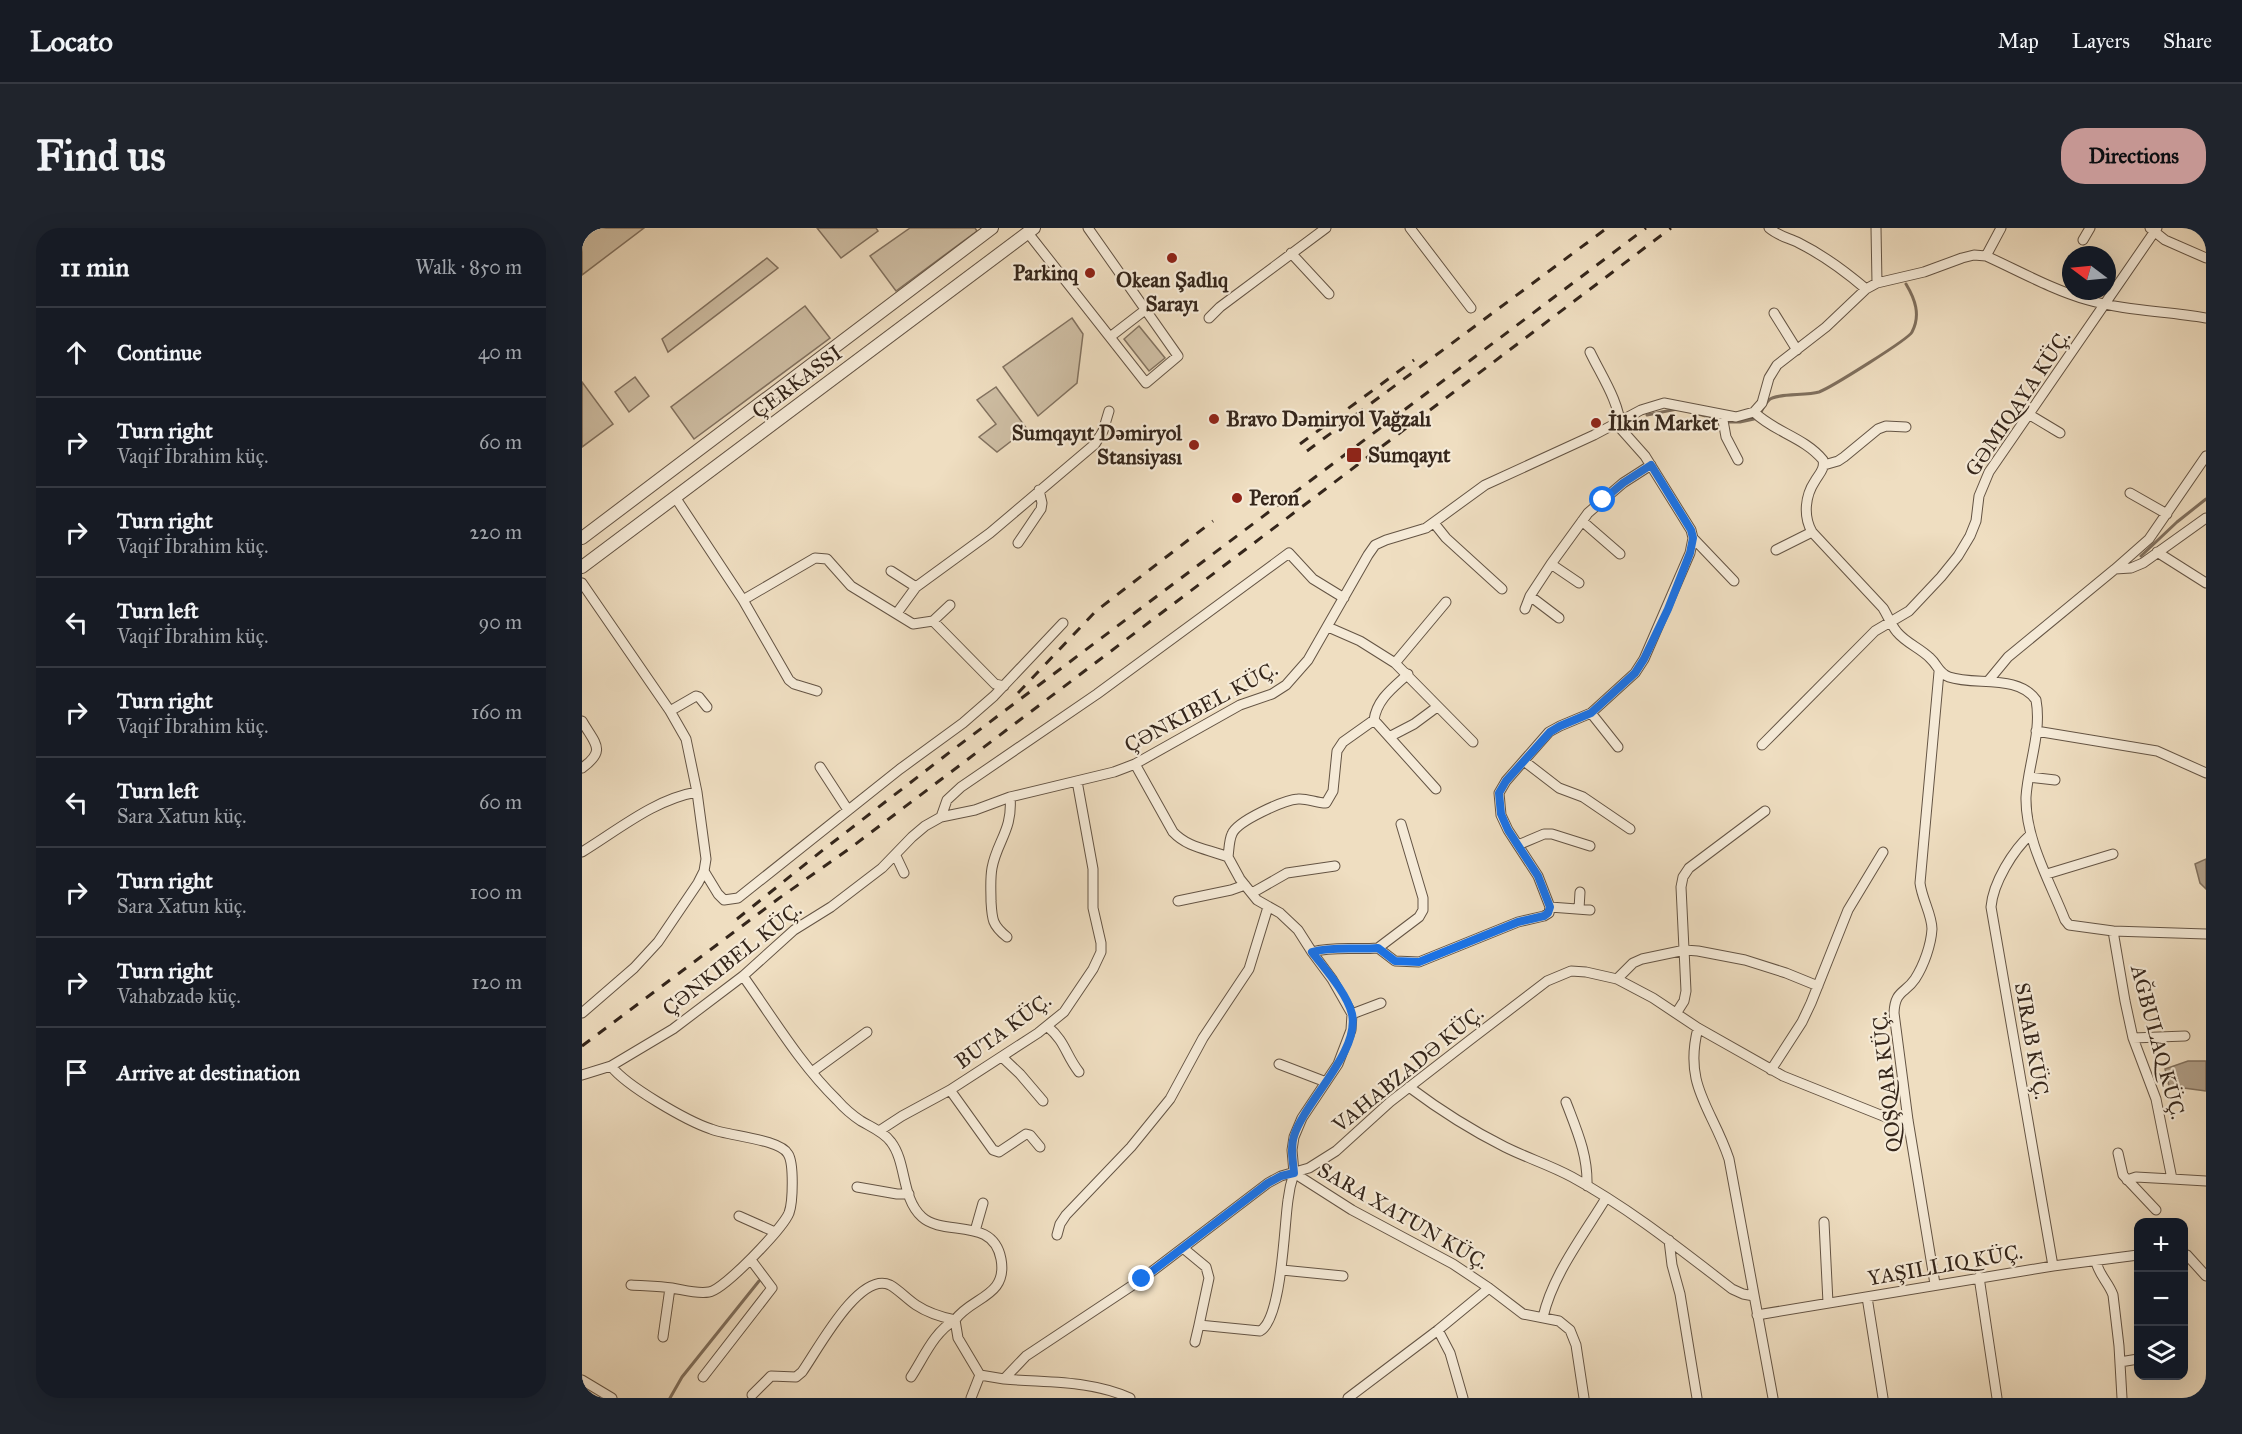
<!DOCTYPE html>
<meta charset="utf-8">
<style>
:root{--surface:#171b24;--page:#20242c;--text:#f1f3f6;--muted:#9ea1a6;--line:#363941;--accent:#c59692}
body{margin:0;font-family:"IM FELL Great Primer",serif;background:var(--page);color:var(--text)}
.controls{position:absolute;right:18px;bottom:18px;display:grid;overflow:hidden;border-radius:12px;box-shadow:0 6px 24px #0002}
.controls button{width:54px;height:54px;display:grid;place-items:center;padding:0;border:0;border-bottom:2px solid var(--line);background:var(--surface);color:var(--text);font:30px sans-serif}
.compass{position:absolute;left:1480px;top:18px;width:54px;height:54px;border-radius:50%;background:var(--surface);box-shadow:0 6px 24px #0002;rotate:286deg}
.stop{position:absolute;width:18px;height:18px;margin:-14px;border:4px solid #1a73e8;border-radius:50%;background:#fff}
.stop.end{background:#1a73e8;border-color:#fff;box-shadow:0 2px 6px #0008}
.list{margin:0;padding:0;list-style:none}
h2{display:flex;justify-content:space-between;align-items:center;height:78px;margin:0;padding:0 24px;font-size:26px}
h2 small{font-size:20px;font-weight:400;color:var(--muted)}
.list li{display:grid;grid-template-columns:39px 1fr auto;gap:18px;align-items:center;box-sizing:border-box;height:90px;padding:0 24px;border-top:2px solid var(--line)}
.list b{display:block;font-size:22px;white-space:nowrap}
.list p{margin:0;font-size:20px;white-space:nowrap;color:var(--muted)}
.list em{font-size:20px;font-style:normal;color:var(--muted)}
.icon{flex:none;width:33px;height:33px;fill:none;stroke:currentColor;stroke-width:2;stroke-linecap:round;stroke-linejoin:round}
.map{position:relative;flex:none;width:1624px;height:1170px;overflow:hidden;border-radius:24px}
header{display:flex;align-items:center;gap:36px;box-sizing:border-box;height:84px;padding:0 30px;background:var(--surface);border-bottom:2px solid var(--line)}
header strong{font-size:28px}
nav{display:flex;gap:33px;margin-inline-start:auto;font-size:21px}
.intro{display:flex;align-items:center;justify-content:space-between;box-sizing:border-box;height:144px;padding:0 36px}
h1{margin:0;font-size:42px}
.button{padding:15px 27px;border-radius:24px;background:var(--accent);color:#111;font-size:21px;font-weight:700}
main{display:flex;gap:36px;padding:0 36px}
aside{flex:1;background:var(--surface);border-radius:24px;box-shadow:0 6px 24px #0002}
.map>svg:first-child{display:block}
</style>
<header>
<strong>Locato</strong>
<nav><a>Map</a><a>Layers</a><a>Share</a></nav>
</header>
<div class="intro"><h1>Find us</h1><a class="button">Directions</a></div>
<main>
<aside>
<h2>11 min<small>Walk · 850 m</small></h2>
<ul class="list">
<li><svg class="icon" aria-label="ahead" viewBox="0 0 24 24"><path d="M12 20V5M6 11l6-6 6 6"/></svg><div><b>Continue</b></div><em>40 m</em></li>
<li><svg class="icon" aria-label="right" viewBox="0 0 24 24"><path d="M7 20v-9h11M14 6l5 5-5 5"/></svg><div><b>Turn right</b><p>Vaqif İbrahim küç.</p></div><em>60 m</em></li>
<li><svg class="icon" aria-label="right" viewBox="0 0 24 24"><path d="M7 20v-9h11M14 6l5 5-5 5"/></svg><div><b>Turn right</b><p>Vaqif İbrahim küç.</p></div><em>220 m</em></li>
<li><svg class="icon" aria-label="left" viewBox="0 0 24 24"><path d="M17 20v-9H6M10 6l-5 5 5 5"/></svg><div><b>Turn left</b><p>Vaqif İbrahim küç.</p></div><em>90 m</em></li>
<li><svg class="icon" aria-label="right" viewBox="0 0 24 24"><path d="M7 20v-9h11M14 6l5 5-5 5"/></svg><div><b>Turn right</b><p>Vaqif İbrahim küç.</p></div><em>160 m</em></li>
<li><svg class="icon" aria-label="left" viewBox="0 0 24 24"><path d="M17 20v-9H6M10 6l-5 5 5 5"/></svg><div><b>Turn left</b><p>Sara Xatun küç.</p></div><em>60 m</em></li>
<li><svg class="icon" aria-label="right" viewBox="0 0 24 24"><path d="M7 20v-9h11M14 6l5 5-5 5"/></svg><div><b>Turn right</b><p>Sara Xatun küç.</p></div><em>100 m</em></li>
<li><svg class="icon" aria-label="right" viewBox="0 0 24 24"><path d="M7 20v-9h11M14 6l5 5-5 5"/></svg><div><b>Turn right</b><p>Vahabzadə küç.</p></div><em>120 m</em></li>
<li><svg class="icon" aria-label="arrive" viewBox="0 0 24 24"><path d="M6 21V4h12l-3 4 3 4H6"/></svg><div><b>Arrive at destination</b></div></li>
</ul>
</aside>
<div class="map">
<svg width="1624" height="1170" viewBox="0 0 1624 1170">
<rect width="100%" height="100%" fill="#efdec1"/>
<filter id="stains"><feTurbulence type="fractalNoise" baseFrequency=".00333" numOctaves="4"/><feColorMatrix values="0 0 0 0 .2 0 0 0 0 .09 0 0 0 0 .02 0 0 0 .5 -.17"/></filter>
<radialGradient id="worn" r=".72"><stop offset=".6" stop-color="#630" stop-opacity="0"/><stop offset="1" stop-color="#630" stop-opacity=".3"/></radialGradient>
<path fill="#cfbfa5" stroke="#827260" stroke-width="1.5" d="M0,0H62L0,47Z
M235,0H294L296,3L259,30Z
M328,0H393L395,3L314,63L288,28Z
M185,30L196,40L86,124L80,111Z
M223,78L248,110L112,211L89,179Z
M490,90L501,106L495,155L456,188L421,139Z
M557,98L583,130L567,143L542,111Z
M53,149L67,168L47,184L33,164Z
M0,154L31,196L0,219Z
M414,159L445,201L415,224L397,209L414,196L395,172Z"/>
<path fill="#b09f89" stroke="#7f6f5d" stroke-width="1.5" d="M1624,631V661L1618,655L1613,636Z
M1606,833H1624V863L1587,858L1583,841Z"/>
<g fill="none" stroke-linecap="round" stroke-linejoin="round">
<path stroke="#7f6f5d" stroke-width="3" d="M1179,184C1181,180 1184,175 1187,172C1194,165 1224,168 1237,164C1248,160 1327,111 1330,104C1339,87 1333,71 1324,56
M1116,186L1135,191
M1065,187L1095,181
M1146,194H1158L1172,191
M1559,328L1595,294L1624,271
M88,1170L100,1149L177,1053"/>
<defs>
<path id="minor" d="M828,0L889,80
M1187,0C1196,8 1207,10 1217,15C1241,27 1264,44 1284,61
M1294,0L1295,55
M1568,0L1583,12L1624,30
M446,5L564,155L596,128L506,0
M1501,12L1508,0
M709,25L747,66
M1404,28L1419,0
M1192,85L1215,122
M627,90L638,79L744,0
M528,109L563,82
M1172,184C1192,204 1222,209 1241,232C1243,241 1237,246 1233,253C1223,268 1221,288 1230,304L1301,380C1306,388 1309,397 1315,404C1324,415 1338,420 1348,430C1356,437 1356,445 1367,449C1393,458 1436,446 1454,472C1460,504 1446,537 1444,569C1443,611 1468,654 1483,692L1487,697L1531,703L1543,773L1551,810L1574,871L1590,951L1624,953
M1140,187L1144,209L1156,232
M1448,187L1478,205
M1242,237L1256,233L1262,229L1296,201L1304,198L1324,199
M1548,265L1585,286
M93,269L161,372L207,452L212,456L235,463
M1000,293L1038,326
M852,295L864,310L920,361
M1111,310L1152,353
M436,315L459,281L460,275L457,262
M1194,322L1230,304
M1575,324L1624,355
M969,336L997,355
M1533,341L1567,311L1624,228
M309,343L334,359
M0,355L88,483L104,511L115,564L124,631L122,643L116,655L76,714L52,740L0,785
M948,368L977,390
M161,372L233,330L245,331L269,358L331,396L351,393L368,377
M943,381L948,368L969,336L1006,285L1041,255L1069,237
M315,385L334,359L408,305L513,216L521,203L527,183
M351,393L413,456L422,458
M746,399L778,413L813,435L891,514
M813,435L864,374
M1407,452L1426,429L1533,341L1549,340L1561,335L1624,290
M88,483L114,468L117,469L125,479
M1009,485L1036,519
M792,492C795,471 811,460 826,446
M0,493C13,516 25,522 0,540
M1454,503L1575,523L1624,545
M809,508L832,496L855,479
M1180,517L1293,403L1327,383L1359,349L1376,328L1388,308L1394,293L1397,268L1407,244L1575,0
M942,533L977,560L1001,569L1048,601
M553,536L591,604C606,620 626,621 646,629L658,651L675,672L698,685L716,702L730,724L750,751L770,786L769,802L756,836L720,890L712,909L710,922L712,945L770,982L871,1036L907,1060L941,1086L977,1093L988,1102L994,1117L1002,1170
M238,539L266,582
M1447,549L1473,552
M359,589L365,572L379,559L515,466L707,325L731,351L762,370
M1449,606C1431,622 1411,655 1409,679L1471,1038
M936,617L962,606H970L1008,618
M0,624C36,602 73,571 115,564
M314,628L322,645
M646,629C647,622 647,612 650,606C655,593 702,572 716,571C725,570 734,575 744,575L751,563L755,523L761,514L792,492L854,561
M122,643L136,666L142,672L156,670L318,541L381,495L412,468L481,395
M1465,646L1531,626
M670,665L705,645L753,638
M596,673L649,662L663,657
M968,679L1008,682
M997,681L998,664
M1531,703L1624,706
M425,709C410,697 410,691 409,673C409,662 408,651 410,640C415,613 431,602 428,569
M796,720L837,689L841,682V670L819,596
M730,724C752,718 773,722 796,720L813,733L837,734L936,694L962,688L967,685L968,679L956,648L926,602L919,587L917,565L924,553L967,504L978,498L1009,485L1053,445L1062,431L1108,325L1111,310L1109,302L1063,228L1039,201C1037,173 1020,149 1008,124
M161,748C191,790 218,836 255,872C262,880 270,887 279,893C289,899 302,904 309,914C325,935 319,970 340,989C362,1009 411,988 419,1031C426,1069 389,1069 373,1092L376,1110L398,1147
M1035,751L1051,735L1060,731L1103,722L1116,723L1163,732L1204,745L1236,758
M1095,784L1102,773L1104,763L1099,659L1101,649L1107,640L1183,583
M770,786L799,775
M465,798C484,814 483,826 497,844
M1116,800C1101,858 1130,880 1147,931L1191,1170
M1551,810L1603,808
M420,829L438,846L461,873
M697,836L744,854
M29,838C44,858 105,893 129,901C146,908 198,911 206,926C212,935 211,974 207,985C201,1000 142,1062 127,1064C115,1066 102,1062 90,1060C77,1058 63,1058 49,1057
M1189,842L1220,794L1229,775L1266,682L1301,624
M230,844L285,804
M0,847L29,838L91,801L161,748L212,702L249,679L300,640L330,609L343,598L359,589L393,582L428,569L532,544L553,536L658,477L690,466L704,457L726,432L786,327L793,317L804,312L844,300L903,257L1012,207L1059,182L1082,175L1154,189L1172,184L1180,175L1187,150L1195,137L1244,99L1284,61L1295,55L1342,44L1380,30L1392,27L1404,28C1437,43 1471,62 1506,72C1544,83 1585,83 1624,90
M827,859C859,883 887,901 923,919C945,930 968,937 990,949C1047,980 1098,1021 1150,1061L1161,1066L1172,1068
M368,862L411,922L417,924L444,906L448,907L458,919
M984,874C995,903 1006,927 1005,958
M297,903L320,888L368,862L456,805L482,784L511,741L519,724V715L511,680V641L495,553
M1536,925L1541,947L1574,982
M1545,952L1554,949L1590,951
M275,959L315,966H327
M157,988L193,1004
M1242,994L1246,1075
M393,1003L401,975
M475,1007L478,996L484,987L549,919L588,871L621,810L667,741L686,679
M1087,1012L1090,1037L1098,1066L1115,1170
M601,1020L624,1039L627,1050L617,1097L678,1103C700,1091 702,998 706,972C707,963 709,954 712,945
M1602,1026L1605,1027L1624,1048
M1514,1033C1516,1046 1527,1055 1531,1067L1537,1118L1540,1170
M700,1042L761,1048
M1397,1049L1415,1170
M1353,1056L1326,892L1312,785C1313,762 1323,766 1333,751C1342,737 1349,717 1350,701C1350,687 1340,671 1338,655L1357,444
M1285,1069L1301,1170
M1175,1087L1471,1038L1556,1027
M961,1089C971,1046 1001,1008 1024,970
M856,1102L868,1125L881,1170
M81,1109L88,1060
M613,1114L617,1097
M1538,1134L1556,1131
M121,1149L190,1060L169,1032
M329,1149C342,1129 352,1104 373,1092
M422,1151C466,1155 508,1152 548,1170
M0,1152L30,1170
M170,1167L189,1148L214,1149L220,1144C234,1125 277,1042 308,1057C317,1062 325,1071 334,1077C346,1085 359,1089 373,1092
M389,1170L398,1147L422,1151L444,1128L560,1051L686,955L699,948L727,940L754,923L808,874L888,812L965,753L989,743L1004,744L1035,751L1071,770L1116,800L1201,848L1306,890L1326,892
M766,1170L856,1102L907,1060"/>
<path id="tertiary" d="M0,310L410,0
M0,339L452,0"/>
</defs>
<use href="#minor" stroke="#645444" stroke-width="11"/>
<use href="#tertiary" stroke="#645444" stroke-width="14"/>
<use href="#minor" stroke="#f5ead7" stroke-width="9"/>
<use href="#tertiary" stroke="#f5ead7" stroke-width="12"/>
<path stroke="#35261b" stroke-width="3" stroke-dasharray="10 10" stroke-linecap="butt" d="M718,216L832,132
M725,223L1025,0
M436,465L514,383L631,293
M155,691L241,622L368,524L1064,0
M0,818L196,671L267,621L1089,0"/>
</g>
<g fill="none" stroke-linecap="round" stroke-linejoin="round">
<path stroke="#1a73e8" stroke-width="8" d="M560,1051L686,955L699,948L712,945C711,933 708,920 712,908C723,873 778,824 770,786C765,765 742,740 730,724C752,718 773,722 796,720L813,733L837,734L936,694L962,688L966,685L968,679L956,648L926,602L919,586L917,565L924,553L968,504L978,498L1009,485L1053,445L1062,431L1086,381L1108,325L1111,310L1109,302L1069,237L1041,255L1021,272"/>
</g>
<g fill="#8f2418" stroke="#f5ead7" stroke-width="2">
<circle cx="590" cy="30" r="6"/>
<circle cx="508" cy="45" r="6"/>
<circle cx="632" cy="191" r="6"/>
<circle cx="1014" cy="195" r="6"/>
<circle cx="612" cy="217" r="6"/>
<rect x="764" y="219" width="16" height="16" rx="3"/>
<circle cx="655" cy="270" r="6"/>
</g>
<g text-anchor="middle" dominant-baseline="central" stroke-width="4.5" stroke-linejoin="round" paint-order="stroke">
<g font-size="21" font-weight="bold" fill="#35261b" stroke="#f5ead7" text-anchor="start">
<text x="496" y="45" text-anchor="end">Parkinq</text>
<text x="590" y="52" text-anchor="middle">Okean Şadlıq<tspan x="590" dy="24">Sarayı</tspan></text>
<text x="644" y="191">Bravo Dəmiryol Vağzalı</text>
<text x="1026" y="195">İlkin Market</text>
<text x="600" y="205" text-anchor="end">Sumqayıt Dəmiryol<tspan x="600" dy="24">Stansiyası</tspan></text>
<text x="786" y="227">Sumqayıt</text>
<text x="667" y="270">Peron</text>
</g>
<g font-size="21" fill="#35261b" stroke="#f5ead7">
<text transform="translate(215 154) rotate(-37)">ÇERKASSI</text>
<text transform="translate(1436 175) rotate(-56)">GƏMIQAYA KÜÇ.</text>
<text transform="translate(619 479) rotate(-28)">ÇƏNKIBEL KÜÇ.</text>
<text transform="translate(150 731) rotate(-38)">ÇƏNKIBEL KÜÇ.</text>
<text transform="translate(421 803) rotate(-36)">BUTA KÜÇ.</text>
<text transform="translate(1450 813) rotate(80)">SIRAB KÜÇ.</text>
<text transform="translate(1576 814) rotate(75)">AĞBULAQ KÜÇ.</text>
<text transform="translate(826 841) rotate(-39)">VAHABZADƏ KÜÇ.</text>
<text transform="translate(1305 854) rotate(-96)">QOŞQAR KÜÇ.</text>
<text transform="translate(821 988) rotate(30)">SARA XATUN KÜÇ.</text>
<text transform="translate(1363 1037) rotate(-10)">YAŞILLIQ KÜÇ.</text>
</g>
</g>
<rect width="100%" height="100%" filter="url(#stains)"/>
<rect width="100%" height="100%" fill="url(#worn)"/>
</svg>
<div class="controls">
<button>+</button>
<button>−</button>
<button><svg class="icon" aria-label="layers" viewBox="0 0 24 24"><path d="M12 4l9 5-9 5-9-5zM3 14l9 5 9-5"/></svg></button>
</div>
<svg class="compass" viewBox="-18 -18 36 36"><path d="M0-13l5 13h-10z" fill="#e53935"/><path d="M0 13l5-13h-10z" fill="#9ea1a6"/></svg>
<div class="stop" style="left:1021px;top:272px"></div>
<div class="stop end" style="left:560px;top:1051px"></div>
</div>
</main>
